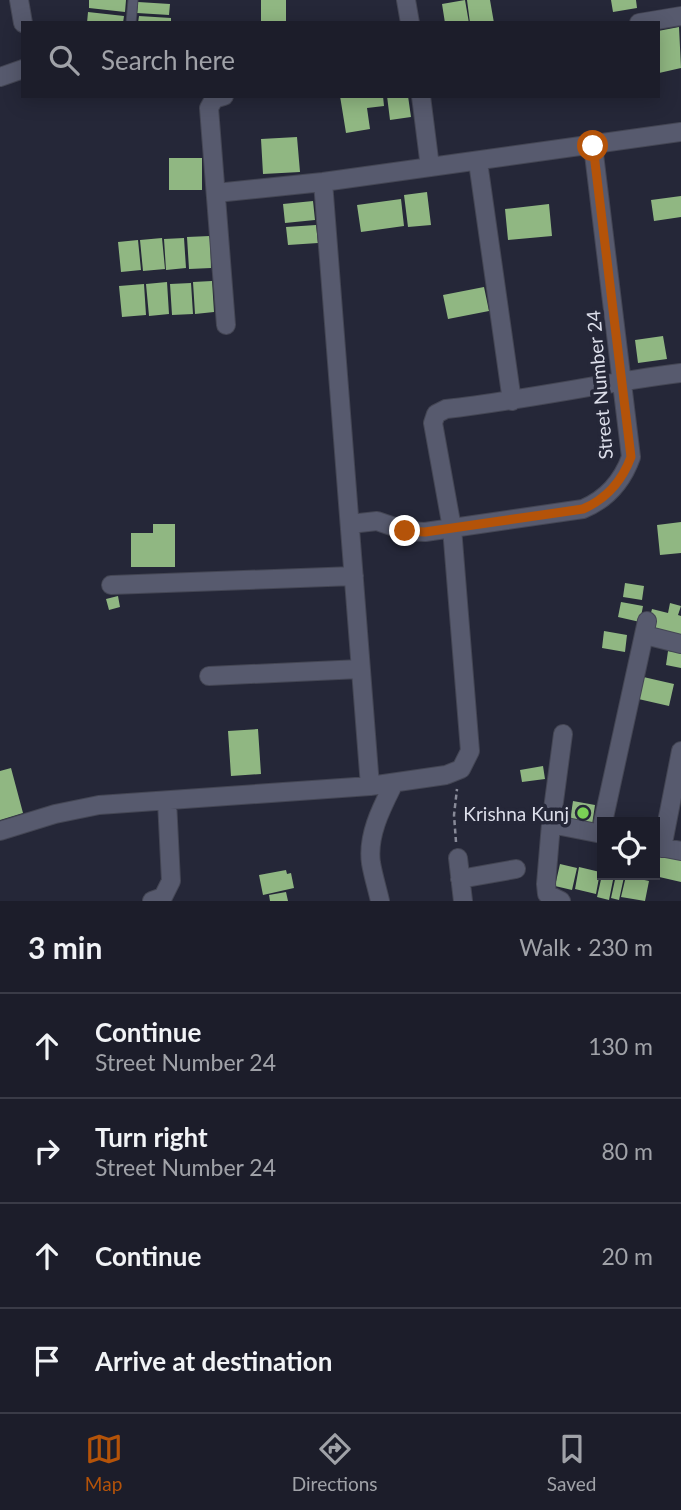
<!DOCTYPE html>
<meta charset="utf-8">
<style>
:root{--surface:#1c1d2a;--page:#292a36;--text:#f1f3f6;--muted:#a0a2a8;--line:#3a3b47;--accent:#b45309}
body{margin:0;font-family:Lato,sans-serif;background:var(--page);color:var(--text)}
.controls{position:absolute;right:21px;bottom:21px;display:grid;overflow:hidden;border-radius:0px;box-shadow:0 4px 18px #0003}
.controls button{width:63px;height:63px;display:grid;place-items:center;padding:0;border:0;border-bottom:2px solid var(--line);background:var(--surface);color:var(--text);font:35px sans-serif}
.stop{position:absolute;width:21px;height:21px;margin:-16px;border:5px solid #b45309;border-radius:50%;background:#fff}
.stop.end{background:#b45309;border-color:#fff;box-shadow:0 2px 7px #0008}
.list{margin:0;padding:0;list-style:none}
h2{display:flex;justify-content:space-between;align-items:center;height:91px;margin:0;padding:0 28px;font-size:30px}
h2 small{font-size:23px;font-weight:400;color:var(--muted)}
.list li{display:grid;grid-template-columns:46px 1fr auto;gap:21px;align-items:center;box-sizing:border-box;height:105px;padding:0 28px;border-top:2px solid var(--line)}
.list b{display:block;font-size:26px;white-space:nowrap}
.list p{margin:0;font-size:23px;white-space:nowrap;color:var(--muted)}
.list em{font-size:23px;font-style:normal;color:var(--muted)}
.icon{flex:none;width:38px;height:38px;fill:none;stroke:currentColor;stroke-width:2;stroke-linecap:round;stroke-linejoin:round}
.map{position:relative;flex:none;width:681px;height:901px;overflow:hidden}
.search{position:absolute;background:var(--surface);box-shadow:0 4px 18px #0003;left:21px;right:21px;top:21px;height:77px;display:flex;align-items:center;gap:18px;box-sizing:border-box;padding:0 24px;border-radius:0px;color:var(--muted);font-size:26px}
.sheet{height:511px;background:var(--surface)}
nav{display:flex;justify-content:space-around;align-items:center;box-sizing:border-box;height:98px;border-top:2px solid var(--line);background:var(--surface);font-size:19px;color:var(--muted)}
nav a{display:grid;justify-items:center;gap:4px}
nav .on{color:var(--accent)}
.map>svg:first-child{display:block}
</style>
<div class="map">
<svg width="681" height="901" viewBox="0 0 681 901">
<rect width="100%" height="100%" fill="#252738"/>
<path fill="#90b782" d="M89,0H126L125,12L89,8Z
M261,0H286V23H261Z
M465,0L469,23H445L442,4Z
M467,0H490L494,23H470Z
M611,0H636L637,8L613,12Z
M138,2L170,4L169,15L137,13Z
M88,12L124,16L123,23H87Z
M139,16L171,18V23H138Z
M679,27L681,68L659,73L658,31Z
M340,96H383L384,106L367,108L370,129L346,133Z
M387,96H408L411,117L390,120Z
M297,137L300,172L263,174L261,139Z
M169,158H202V190H169Z
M427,192L431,225L408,227L404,195Z
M681,196V217L654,221L651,200Z
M401,199L404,226L361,232L357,205Z
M313,201L315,220L285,223L283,204Z
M549,204L552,236L508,240L505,209Z
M316,225L318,243L288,245L286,227Z
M210,236L211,268L189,269L187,237Z
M162,238L165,269L143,271L140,240Z
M184,238L186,268L166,270L164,239Z
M138,240L141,270L121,272L118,242Z
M212,281L214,312L195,314L193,282Z
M167,282L169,314L149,316L146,284Z
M191,283L193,314L172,315L170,284Z
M144,284L146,315L122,317L119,286Z
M484,287L489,311L448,319L443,295Z
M663,336L667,359L638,363L635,340Z
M681,522V553L660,555L657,525Z
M153,524H175V567H131V533H153Z
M625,583L644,586L642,600L623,597Z
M118,596L120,607L109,610L106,599Z
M621,602L643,606L640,622L618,617Z
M670,603L681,606L678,615L681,616V637L647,629L652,609L668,613Z
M604,631L627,635L625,652L602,648Z
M668,651L681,653V668L666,665Z
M639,676L674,684L669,706L634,698Z
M258,729L261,774L231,776L228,731Z
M543,766L545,779L522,782L520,770Z
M11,768L23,813L0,820V771Z
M573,801L595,805L592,825L570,821Z
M659,854L681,859V882L655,876Z
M560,864L577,868L572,890L555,886Z
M579,867L600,872L596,894L575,889Z
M286,870L287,874L291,873L294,888L263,895L259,875Z
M602,875H614L609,900L597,897Z
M616,875L624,877L619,900L611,898Z
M626,876L649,881L645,901L621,897Z
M286,892L288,901H270L269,895Z"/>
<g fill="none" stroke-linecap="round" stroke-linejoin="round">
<defs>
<path id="lane" d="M131,23L133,0"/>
<path id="street" d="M19,0L23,23
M406,0L410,23
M639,23L681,16
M0,77L23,69
M224,96L214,99L209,108L226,325
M421,96L430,167
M478,162L512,401
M323,182L370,786
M216,193L323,182L681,132
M350,524L377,521L406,531L425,532L583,509C607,499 622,482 631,457L593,146
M111,585L354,576
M645,635L681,644
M209,676L360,669
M603,822L647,621
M551,824L602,834
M0,831L55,814L99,805L370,786L446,775L461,769L470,751L452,528L433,423L436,414L446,409C525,400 602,383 681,373
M655,846L681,851
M662,848L681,751
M458,858L463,901
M460,879L516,869
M152,901L163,897L171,881L167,801
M380,901C377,888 373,875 371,863C367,835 382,807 394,783
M561,901L547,894L546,884L551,824L563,734"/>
</defs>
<use href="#lane" stroke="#444654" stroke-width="11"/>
<use href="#street" stroke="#444654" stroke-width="20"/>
<path stroke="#888a98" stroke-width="2.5" stroke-dasharray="5 3.5" stroke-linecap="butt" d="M456,842L454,815L457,789"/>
<use href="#lane" stroke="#575a6e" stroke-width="9"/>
<use href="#street" stroke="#575a6e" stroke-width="18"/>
</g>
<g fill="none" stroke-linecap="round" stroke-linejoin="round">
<path stroke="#b45309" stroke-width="9" d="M405,531L425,532L583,509C606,499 622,481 631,457L593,146"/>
</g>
<circle fill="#7bd156" stroke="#252738" stroke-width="2.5" cx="583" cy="813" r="7"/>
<g text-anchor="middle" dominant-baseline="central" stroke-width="7" stroke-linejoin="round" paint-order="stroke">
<g font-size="19" fill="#dcdeea" stroke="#252738">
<text transform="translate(599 385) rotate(-95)">Street Number 24</text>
</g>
<g font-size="19" fill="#dcdeea" stroke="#252738" text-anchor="end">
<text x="569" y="813">Krishna Kunj</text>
</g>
</g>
</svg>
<div class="controls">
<button><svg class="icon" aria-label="locate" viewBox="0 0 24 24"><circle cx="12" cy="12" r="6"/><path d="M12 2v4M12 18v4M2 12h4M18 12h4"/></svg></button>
</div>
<div class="stop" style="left:593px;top:146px"></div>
<div class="stop end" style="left:405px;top:531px"></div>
<div class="search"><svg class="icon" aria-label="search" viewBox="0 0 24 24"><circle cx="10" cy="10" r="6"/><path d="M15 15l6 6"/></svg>Search here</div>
</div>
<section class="sheet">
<h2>3 min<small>Walk · 230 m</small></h2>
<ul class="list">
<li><svg class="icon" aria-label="ahead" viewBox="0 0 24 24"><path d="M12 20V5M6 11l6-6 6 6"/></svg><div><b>Continue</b><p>Street Number 24</p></div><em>130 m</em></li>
<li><svg class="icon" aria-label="right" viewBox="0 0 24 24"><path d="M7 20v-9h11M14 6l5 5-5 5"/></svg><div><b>Turn right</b><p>Street Number 24</p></div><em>80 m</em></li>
<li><svg class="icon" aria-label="ahead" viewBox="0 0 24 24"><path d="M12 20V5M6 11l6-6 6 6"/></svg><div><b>Continue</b></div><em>20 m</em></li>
<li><svg class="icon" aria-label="arrive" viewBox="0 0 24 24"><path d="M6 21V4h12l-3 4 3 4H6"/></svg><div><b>Arrive at destination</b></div></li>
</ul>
</section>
<nav>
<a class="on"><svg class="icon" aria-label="map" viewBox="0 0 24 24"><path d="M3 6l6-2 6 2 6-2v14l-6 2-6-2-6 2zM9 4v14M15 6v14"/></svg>Map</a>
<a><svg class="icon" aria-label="directions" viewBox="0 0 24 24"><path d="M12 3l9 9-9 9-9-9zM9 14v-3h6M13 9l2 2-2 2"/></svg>Directions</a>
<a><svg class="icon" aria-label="saved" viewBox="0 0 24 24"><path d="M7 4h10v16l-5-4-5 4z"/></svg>Saved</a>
</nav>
